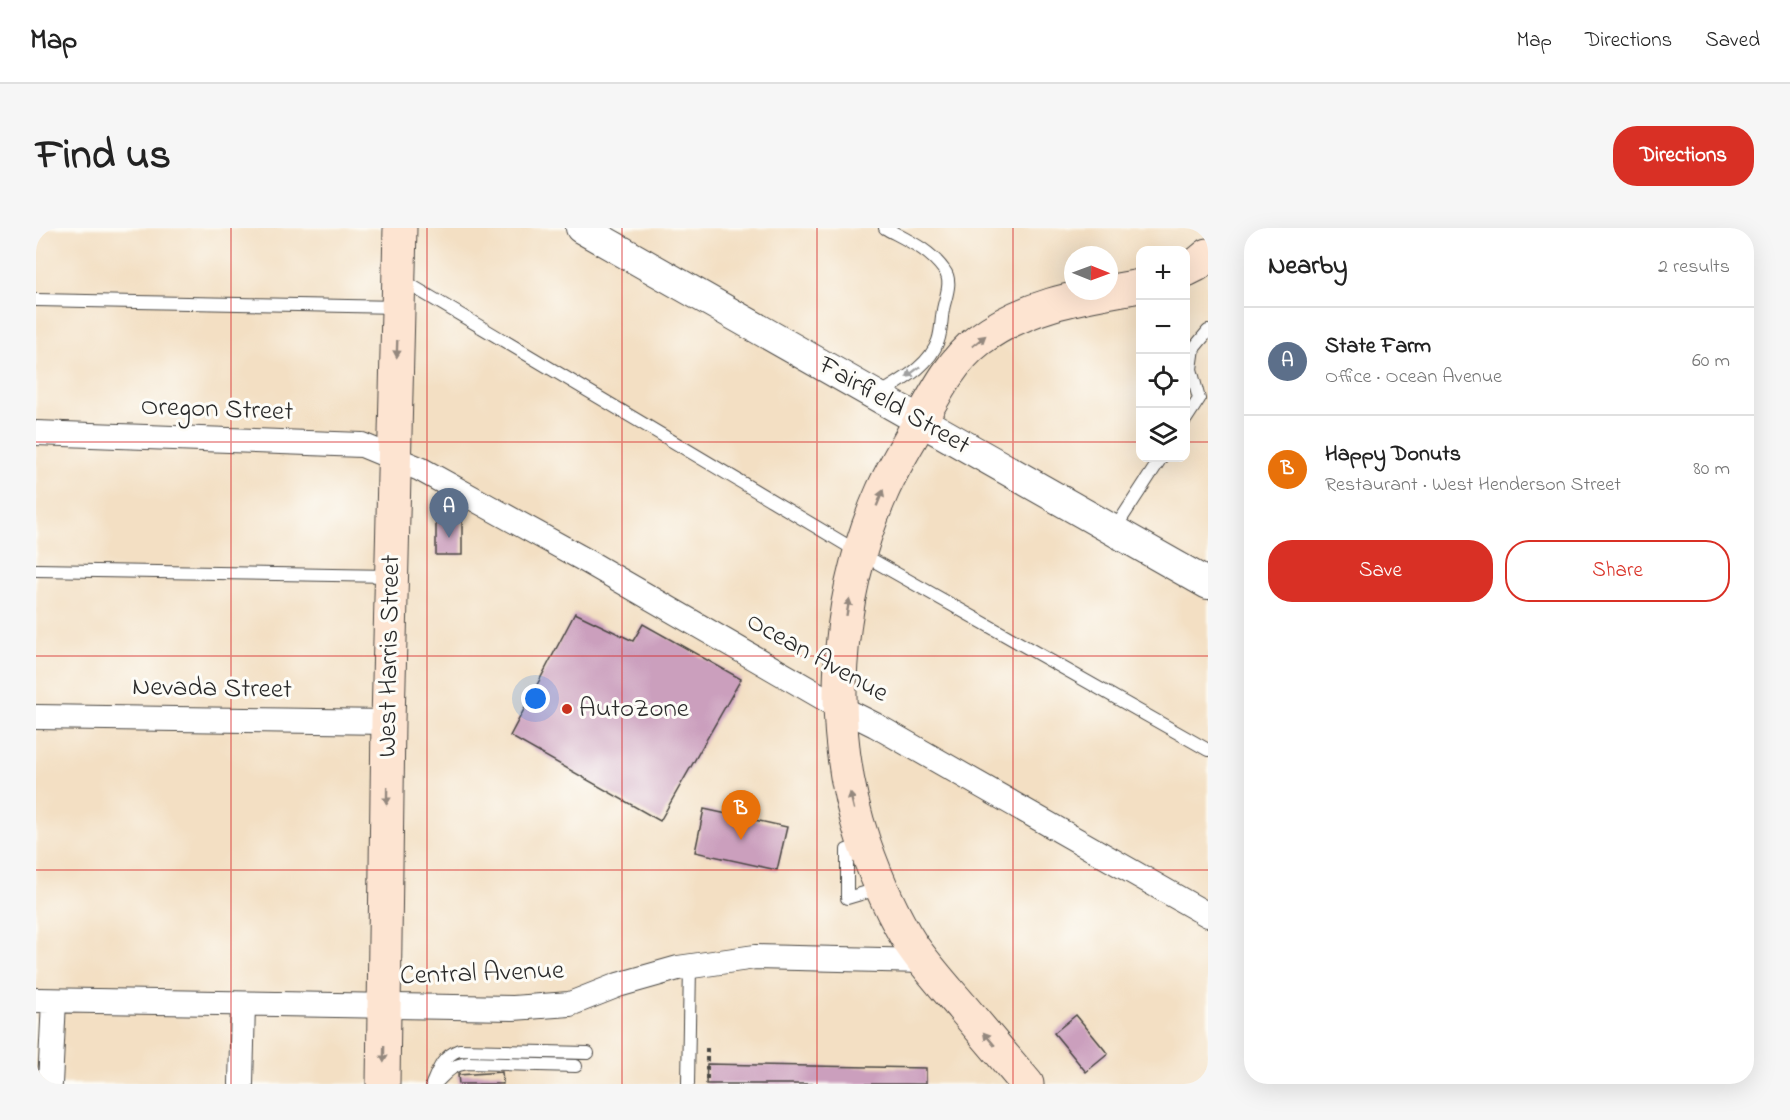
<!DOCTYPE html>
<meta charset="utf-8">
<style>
:root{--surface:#fff;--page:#f6f6f6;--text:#222;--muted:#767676;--line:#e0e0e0;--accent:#d93025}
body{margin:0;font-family:"Indie Flower",sans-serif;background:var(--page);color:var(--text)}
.controls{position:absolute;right:18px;top:18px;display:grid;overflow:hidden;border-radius:12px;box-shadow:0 6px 24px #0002}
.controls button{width:54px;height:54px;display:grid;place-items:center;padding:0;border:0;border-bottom:2px solid var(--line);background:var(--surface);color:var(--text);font:30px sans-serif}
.compass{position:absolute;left:1028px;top:18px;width:54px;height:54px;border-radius:50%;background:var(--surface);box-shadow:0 6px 24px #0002;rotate:91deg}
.you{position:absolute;left:500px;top:471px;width:21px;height:21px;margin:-15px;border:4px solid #fff;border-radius:50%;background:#1a73e8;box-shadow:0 0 0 9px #1a73e833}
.badge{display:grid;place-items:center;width:39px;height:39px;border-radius:50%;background:var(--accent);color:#fff;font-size:20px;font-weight:700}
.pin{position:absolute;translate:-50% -50px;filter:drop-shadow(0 2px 3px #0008)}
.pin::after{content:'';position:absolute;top:32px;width:21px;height:18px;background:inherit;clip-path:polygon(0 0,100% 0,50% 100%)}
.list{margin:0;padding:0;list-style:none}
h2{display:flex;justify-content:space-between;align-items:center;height:78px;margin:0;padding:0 24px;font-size:26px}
h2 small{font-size:20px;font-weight:400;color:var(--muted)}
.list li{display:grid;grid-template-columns:39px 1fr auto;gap:18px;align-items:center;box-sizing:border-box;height:108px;padding:0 24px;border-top:2px solid var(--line)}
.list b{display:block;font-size:22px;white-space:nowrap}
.list p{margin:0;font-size:20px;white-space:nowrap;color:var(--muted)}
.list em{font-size:20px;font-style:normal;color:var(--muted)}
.actions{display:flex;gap:12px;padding:18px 24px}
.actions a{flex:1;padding:14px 0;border:2px solid var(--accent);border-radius:24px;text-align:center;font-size:21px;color:var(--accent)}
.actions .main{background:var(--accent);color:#fff}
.icon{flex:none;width:33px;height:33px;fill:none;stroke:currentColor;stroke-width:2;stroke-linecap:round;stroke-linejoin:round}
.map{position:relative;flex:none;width:1172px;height:856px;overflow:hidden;border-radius:24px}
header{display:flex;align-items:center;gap:36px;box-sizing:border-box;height:84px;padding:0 30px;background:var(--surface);border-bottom:2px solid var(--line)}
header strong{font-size:28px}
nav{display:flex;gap:33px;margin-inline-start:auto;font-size:21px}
.intro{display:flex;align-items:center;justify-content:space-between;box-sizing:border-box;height:144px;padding:0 36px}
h1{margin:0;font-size:42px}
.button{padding:15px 27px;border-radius:24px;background:var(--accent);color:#fff;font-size:21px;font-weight:700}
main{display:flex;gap:36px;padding:0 36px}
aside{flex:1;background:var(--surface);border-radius:24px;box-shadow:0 6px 24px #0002}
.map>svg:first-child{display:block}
</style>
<header>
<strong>Map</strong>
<nav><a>Map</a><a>Directions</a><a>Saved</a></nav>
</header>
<div class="intro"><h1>Find us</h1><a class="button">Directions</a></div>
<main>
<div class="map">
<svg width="1172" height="856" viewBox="0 0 1172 856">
<rect width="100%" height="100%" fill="#fdfcf7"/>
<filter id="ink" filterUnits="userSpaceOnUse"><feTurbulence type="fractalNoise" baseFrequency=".0167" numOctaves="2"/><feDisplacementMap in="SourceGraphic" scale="12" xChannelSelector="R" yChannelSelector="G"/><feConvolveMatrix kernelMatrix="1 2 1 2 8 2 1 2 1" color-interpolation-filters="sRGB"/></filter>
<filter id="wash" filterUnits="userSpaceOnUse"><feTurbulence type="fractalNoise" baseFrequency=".008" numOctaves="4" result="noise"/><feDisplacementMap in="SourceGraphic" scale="24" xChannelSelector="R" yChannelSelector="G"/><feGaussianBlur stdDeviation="1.35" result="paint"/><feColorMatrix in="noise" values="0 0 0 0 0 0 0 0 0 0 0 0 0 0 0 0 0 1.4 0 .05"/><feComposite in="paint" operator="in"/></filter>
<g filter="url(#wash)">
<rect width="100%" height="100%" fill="#f3dfc3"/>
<g id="blocks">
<path fill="#cb9fbd" d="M400,293H426V327H400Z
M539,385L597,413L607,396L705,451L624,593L474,508Z
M668,581L751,599L741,642L659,624Z
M1040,787L1072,826L1050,844L1018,805Z
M671,836L890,840V856H670Z
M466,844L467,856H423L422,847Z"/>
</g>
</g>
<g filter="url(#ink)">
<use href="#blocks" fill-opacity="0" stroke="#494642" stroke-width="1.5"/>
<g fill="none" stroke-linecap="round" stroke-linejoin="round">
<defs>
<path id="service" d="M366,52L824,325L1172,522
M0,72L362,79
M842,167C864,153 893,139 902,113C906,102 905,88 908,77C911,65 916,52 908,42C893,21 871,12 849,0
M1150,191L1163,171L1155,141L1158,120L1172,103
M1078,302L1125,230
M0,342L354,348
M827,617L811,622V670L845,660
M401,854C412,843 416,837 432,835L540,838
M396,856C402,842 407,828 423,822L552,825
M652,856L654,738"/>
<path id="minor" d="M0,205L326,217L384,241L549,332L805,480L839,497L1172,687
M0,489L352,494
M0,772L477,780L534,776L582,757L642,740L719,729L888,733
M14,856L18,773
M205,856L207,776"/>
<path id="tertiary" d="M545,0L1172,356"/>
<path id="secondary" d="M1150,42L1160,37L1172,27
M347,856L352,494L364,0
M991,856C969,830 947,804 926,779C908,758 890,738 875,716C855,685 840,649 828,615C790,503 798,372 846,264C856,241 870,219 882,197C898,168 916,132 943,112C991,76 1047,68 1104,58"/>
</defs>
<use href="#service" stroke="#494642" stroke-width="14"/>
<use href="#minor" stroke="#494642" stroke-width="26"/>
<use href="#tertiary" stroke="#494642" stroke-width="32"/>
<use href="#secondary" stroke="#494642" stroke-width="35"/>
<path stroke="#494642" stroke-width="4" stroke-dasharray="4.5 4.5" stroke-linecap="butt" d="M671,820V856"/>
<use href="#service" stroke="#fff" stroke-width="12"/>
<use href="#minor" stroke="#fff" stroke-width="24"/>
<use href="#tertiary" stroke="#fff" stroke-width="30"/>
<use href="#secondary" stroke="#fde4d1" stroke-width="33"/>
</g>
<defs><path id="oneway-solid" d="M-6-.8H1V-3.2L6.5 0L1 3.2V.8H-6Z" transform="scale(1.5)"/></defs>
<g fill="#94887e">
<use href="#oneway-solid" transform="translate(943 113) rotate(-39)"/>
<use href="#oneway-solid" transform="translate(361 121) rotate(92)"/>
<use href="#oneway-solid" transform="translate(844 270) rotate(-68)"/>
<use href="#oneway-solid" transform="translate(812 379) rotate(-80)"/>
<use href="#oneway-solid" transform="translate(351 568) rotate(91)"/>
<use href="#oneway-solid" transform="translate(816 573) rotate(-104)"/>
<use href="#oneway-solid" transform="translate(953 811) rotate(-130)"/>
<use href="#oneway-solid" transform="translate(348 826) rotate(91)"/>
</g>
<use fill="#a0a0a0" href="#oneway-solid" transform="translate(877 144) rotate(142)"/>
</g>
<path fill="none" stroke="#d62828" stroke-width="1.5" stroke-opacity="0.55" d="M195,0V856M391,0V856M586,0V856M781,0V856M977,0V856M0,214H1104M1150,214H1172M0,428H1172M0,642H1172"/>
<circle fill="#c8321e" stroke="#fdfcf7" stroke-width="2" cx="531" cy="481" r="6"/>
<g text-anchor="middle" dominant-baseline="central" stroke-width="6" stroke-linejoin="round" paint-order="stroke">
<g font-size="27" fill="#2b2b2b" stroke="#fdfcf7">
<text transform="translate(858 178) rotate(30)">Fairfield Street</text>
<text transform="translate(181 182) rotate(2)">Oregon Street</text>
<text transform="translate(354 428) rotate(-89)">West Harris Street</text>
<text transform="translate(781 430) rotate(29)">Ocean Avenue</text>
<text transform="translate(176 461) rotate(1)">Nevada Street</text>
<text transform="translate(446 746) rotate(-2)">Central Avenue</text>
</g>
<g font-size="27" fill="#2b2b2b" stroke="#fdfcf7" text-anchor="start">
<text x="543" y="481">AutoZone</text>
</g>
</g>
</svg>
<div class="controls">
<button>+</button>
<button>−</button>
<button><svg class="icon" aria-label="locate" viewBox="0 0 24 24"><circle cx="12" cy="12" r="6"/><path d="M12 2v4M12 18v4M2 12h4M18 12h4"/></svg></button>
<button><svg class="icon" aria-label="layers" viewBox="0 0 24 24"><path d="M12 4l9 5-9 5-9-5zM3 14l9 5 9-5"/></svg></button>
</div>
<svg class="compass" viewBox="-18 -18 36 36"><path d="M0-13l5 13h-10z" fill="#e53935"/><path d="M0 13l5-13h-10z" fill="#767676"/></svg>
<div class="you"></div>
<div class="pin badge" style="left:413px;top:310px;background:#5c6f8a">A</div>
<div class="pin badge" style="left:705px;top:612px;background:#e8710a">B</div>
</div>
<aside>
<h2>Nearby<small>2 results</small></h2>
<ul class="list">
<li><span class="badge" style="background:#5c6f8a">A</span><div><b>State Farm</b><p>Office · Ocean Avenue</p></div><em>60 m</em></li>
<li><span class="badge" style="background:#e8710a">B</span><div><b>Happy Donuts</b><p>Restaurant · West Henderson Street</p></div><em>80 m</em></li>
</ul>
<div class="actions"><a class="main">Save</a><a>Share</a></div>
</aside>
</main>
